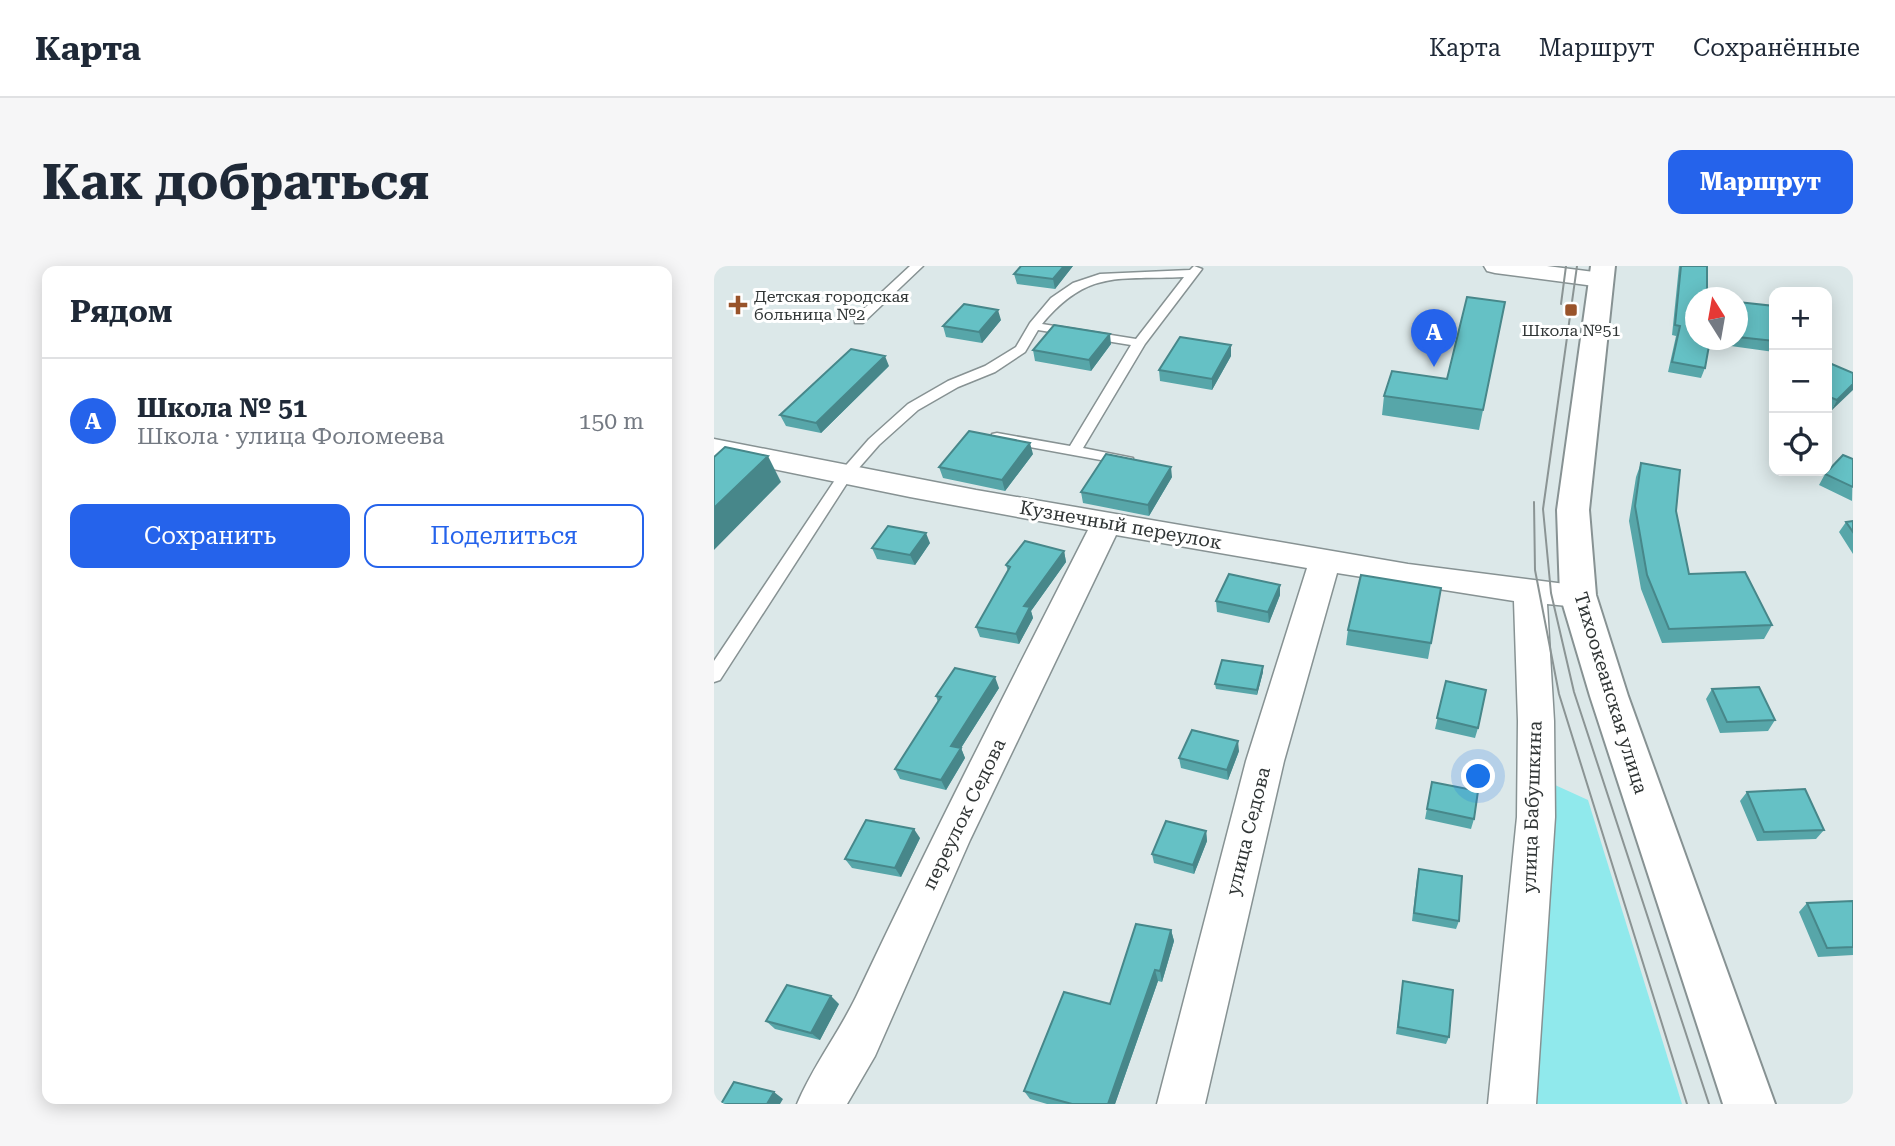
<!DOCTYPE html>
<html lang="ru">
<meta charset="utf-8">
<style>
:root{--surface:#fff;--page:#f6f6f7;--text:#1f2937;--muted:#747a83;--line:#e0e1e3;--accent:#2563eb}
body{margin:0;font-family:"Roboto Serif",serif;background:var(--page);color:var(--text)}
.controls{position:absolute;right:21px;top:21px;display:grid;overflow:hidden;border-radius:14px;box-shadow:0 4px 18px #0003}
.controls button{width:63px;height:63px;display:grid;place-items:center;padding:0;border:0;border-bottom:2px solid var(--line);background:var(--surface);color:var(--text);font:35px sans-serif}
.compass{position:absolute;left:971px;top:21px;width:63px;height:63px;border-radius:50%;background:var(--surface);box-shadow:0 4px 18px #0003;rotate:349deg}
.you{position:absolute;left:765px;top:511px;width:24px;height:24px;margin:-18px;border:5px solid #fff;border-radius:50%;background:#1a73e8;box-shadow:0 0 0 10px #1a73e833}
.badge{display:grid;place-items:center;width:46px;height:46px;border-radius:50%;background:var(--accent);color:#fff;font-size:23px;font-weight:700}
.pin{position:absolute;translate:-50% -58px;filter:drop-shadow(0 2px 4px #0008)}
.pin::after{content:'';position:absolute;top:37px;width:24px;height:21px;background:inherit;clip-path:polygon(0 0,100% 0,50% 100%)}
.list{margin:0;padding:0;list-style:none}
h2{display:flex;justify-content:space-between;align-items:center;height:91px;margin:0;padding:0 28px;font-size:30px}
h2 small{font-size:23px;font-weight:400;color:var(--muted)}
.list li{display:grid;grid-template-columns:46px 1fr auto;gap:21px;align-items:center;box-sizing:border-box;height:126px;padding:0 28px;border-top:2px solid var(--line)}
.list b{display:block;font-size:26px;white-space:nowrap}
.list p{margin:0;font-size:23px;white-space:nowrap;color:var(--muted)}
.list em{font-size:23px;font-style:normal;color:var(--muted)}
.actions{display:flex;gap:14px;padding:21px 28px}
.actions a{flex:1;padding:16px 0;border:2px solid var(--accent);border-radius:14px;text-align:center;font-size:24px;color:var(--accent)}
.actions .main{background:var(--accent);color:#fff}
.icon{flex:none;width:38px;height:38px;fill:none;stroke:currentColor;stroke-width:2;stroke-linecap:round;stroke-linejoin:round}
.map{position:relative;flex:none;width:1139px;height:838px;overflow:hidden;border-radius:14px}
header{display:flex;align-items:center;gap:42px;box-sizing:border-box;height:98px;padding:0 35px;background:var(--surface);border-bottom:2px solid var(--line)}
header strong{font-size:33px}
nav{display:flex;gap:38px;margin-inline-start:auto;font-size:24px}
.intro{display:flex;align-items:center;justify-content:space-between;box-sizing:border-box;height:168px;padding:0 42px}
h1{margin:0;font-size:49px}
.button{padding:18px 32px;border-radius:14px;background:var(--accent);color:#fff;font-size:24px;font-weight:700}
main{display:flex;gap:42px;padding:0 42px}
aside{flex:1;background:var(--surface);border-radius:14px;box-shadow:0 4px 18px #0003}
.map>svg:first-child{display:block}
</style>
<header>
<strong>Карта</strong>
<nav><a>Карта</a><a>Маршрут</a><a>Сохранённые</a></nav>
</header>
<div class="intro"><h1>Как добраться</h1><a class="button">Маршрут</a></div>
<main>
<aside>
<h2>Рядом<small></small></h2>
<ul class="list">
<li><span class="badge">A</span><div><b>Школа № 51</b><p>Школа · улица Фоломеева</p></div><em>150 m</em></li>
</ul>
<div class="actions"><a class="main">Сохранить</a><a>Поделиться</a></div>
</aside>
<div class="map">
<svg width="1139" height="838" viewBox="0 0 1139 838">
<rect width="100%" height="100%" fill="#dce8e9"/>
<path fill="#90e9ec" d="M841,519L874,534L968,838H816L813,835Z"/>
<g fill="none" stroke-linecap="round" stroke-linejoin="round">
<defs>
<path id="lane" d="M196,0H209L149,57H141V51Z
M480,0L488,3L431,78L369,182L419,192V198L414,199L278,174V168L283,167L356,180L417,79L324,64L311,86L281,106L244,121L204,144L165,179L137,211L6,414L0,416V395L127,205L155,173L194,138L234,115L271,100L302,81L316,57L337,32L359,17L386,8L476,4ZM470,11L422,73L328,58C374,3 405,14 470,11Z"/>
<path id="street" d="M770,0H833L888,7L896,9L899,14L896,19L888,21L781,7L773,5Z
M0,173L262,224L694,298L875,321L880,329L875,337L864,341L833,338L840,455L841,551L822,838H774L803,551L804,455L800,335L623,307L570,495L491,838H443L532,495L593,302L402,269L256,574L161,790L133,838H83C99,800 124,768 142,731C216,574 295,419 374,264L196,231L0,191Z"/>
<path id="secondary" d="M877,0H901L875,244L882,329L914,430L1061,838H1009L876,430L846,329L843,244Z"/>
</defs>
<use href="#lane" stroke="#879293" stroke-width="3"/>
<use href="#street" stroke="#879293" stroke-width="3"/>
<use href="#secondary" stroke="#879293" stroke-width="4"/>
<use href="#lane" fill="#fff" fill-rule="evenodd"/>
<use href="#street" fill="#fff" fill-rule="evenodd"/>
<use href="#secondary" fill="#fff" fill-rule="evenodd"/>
<path stroke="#8b9494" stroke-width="2" d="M863,0L829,243L837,327L860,426L995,838
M847,38L852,0
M820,236L821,304L845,428L973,838"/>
</g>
<path fill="#57a6a9" d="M359,0L341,23L303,18L300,8Z
M965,0H993L982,74H1024V36L1060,40V86L995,77L991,102L987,112L954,106L962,70L958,69Z
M791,36L765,164L668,149L670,130L733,113Z
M287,54L268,77L232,71L229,60Z
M397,78L377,105L321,95L319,84Z
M517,90L498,124L446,115L445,104Z
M1113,96L1139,107L1117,145L1113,143Z
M175,100L107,167L72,160L66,149Z
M319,188L291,225L229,212L225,201Z
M1139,193L1138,235L1105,219L1111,208Z
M927,197L962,245L975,308L1058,359L1050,373L948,377L927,323L915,255L922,211Z
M458,211L435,250L369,237L367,226Z
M1139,255V288L1125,266L1132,256Z
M216,277L201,299L163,293L158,282Z
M350,285L352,296L317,345L319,352L305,378L266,371L262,361L294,305L292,299Z
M566,319V329L555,357L503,346L502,335Z
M727,322L714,393L632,379L634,364Z
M549,400V406L543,429L502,423L501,418Z
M732,415L764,462L761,472L721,463Z
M285,422L247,482L251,492L232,524L186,513L181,503L224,436L222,430Z
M998,423L1061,454L1054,465L1006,467L992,433Z
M525,485L514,514L467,502L465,492Z
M718,516L760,553L757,563L711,553Z
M1033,526L1110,564L1102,573L1043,575L1026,535Z
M492,565L493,575L480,608L440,597L438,588Z
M206,572L187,611L138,602L131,593Z
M705,603L745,655L742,663L698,655L703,612Z
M1139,635V689L1104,691L1085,646L1093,637Z
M457,664L460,675L448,716L444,715L401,838H333L316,833L310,825L396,738Z
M689,715L735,771L732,778L682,768Z
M125,738L106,774L61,763L52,755Z"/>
<path fill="#47878a" d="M350,0H359L341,23L339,13Z
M284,44L287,54L268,77L265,66Z
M396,68L397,78L377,105L375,94Z
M517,79V90L498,124V113Z
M171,90L175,100L107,167L102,157Z
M1139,118V124L1117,145L1123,134Z
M316,177L319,188L291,225L288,214Z
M54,190L67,216L0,284V242Z
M457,201L458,211L435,250L434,239Z
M212,267L216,277L201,299L196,289Z
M350,285L352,296L317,345L319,352L305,378L302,368L310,340Z
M566,319V329L555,357L554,346Z
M549,400V406L543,429V424Z
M281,411L285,422L247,482L251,492L232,524L227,514L237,480Z
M524,475L525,485L514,514L513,504Z
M200,563L206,572L187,611L181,602Z
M492,565L493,575L480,608L479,599Z
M457,664L460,675L448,716L446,705Z
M441,704L444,715L401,838H394Z
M117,730L125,738L106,774L97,767Z
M60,826L69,833L66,838H53Z"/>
<path fill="#65c1c5" stroke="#47878a" stroke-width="2" d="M307,0H350L339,13L300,8Z
M967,0H993V32H982V74H996L991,102L958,96L966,60L961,59Z
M753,31L791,36L769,144L670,130L678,105L733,113Z
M1024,36L1060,40V75L1024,71Z
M250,38L284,44L265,66L229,60Z
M340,59L396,68L375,94L319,84Z
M466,71L517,79L498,113L445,104Z
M137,83L171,90L102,157L66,149Z
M1113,96L1139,107V118L1123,134L1113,130Z
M255,165L316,177L288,214L225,201Z
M11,181L54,190L0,242V191Z
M392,188L457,201L434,239L367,226Z
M1129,189L1139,193V221L1111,208Z
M927,197L966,204L962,245L975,308L1031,306L1058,359L955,363L933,309L921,240Z
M1139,255V266L1132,256Z
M174,260L212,267L196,289L158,282Z
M311,275L350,285L310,340L316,341L302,368L262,361L296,301L292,299Z
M515,308L566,319L554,346L502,335Z
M647,309L727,322L717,377L634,364Z
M508,394L549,400L543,424L501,418Z
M241,402L281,411L237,480L247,482L227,514L181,503L227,431L222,430Z
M732,415L772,424L764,462L723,452Z
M1045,421L1061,454L1013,456L998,423Z
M478,464L524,475L513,504L465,492Z
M718,516L764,525L760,553L713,543Z
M1091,523L1110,564L1050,566L1033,526Z
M152,554L200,563L181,602L131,593Z
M452,555L492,565L479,599L438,588Z
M705,603L748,610L745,655L700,647Z
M1139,635V681L1113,682L1093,637Z
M422,658L457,664L446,705L441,704L394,838H358L310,825L350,726L396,738Z
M689,715L739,724L735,771L684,761Z
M73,719L117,730L97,767L52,755Z
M20,816L60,826L53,838H7Z"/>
<g fill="#99532a" stroke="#fff" stroke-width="2.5">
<path d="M20.5 28.5h7v7h7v7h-7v7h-7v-7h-7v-7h7z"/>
<rect x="850" y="37" width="14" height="14" rx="3.5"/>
</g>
<g text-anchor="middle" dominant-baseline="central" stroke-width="6" stroke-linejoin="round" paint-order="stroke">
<g font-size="16" fill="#303535" stroke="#fff" text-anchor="start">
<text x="40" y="30">Детская городская<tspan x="40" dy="18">больница №2</tspan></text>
<text x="857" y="64" text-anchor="middle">Школа №51</text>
</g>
<g font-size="19" fill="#303535" stroke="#fff">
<text transform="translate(407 259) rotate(10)">Кузнечный переулок</text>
<text transform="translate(897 427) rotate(73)">Тихоокеанская улица</text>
<text transform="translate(818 541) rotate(-88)">улица Бабушкина</text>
<text transform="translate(250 548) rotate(-64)">переулок Седова</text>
<text transform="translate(534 565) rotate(-76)">улица Седова</text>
</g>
</g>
</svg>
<div class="controls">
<button>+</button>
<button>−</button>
<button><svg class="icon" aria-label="locate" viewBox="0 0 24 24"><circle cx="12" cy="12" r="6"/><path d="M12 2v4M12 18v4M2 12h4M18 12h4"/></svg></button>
</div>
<svg class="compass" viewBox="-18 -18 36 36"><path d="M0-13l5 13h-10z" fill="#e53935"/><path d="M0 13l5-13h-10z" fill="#747a83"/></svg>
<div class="you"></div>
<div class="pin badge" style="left:720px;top:101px">A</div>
</div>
</main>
